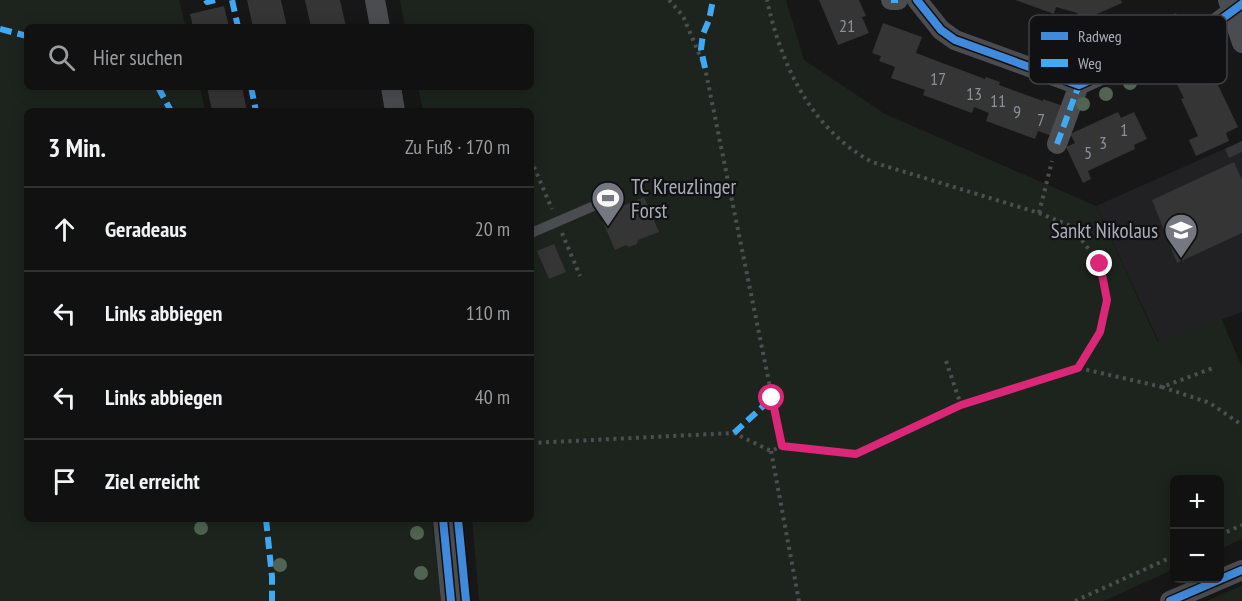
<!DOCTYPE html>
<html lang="de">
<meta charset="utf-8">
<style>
:root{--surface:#111;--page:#1e1f1f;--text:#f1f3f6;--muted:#9c9d9f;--line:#303131}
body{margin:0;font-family:"PT Sans Narrow",sans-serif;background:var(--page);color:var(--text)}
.controls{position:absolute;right:18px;bottom:18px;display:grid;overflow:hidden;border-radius:9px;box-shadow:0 3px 15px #0003}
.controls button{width:54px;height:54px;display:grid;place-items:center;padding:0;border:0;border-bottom:2px solid var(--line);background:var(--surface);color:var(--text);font:30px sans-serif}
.stop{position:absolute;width:18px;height:18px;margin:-14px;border:4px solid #db2777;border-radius:50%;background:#fff}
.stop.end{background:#db2777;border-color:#fff;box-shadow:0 2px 6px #0008}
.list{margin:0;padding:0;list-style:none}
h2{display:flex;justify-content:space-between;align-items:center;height:78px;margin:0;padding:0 24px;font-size:26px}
h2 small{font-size:20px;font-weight:400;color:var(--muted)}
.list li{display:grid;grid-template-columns:39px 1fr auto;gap:18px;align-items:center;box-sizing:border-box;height:84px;padding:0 24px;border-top:2px solid var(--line)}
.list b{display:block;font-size:22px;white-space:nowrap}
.list em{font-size:20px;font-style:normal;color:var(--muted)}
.icon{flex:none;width:33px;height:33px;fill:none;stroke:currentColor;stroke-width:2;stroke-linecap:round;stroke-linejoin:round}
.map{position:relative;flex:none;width:1242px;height:601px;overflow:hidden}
.search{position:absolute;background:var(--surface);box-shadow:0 3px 15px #0003;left:24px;top:24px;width:510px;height:66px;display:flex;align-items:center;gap:15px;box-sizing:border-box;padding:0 21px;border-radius:9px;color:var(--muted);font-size:22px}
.panel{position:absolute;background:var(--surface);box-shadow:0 3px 15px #0003;left:24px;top:108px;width:510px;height:414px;border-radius:9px}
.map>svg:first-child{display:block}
</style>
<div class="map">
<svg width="1242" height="601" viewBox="0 0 1242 601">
<rect width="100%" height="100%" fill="#171717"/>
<path fill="#212123" d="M1242,141V312L1159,342L1096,206Z"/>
<path fill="#1d241e" d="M0,0H179L186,27H27V87H200L205,111H27V519H432L441,601H0Z
M400,0H786L804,60L885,114L1096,206L1158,342L1221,318L1242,367V539L1220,549V480H1174V569L1104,601H479L472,519H531V111H423L418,87H531V27H405Z
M1242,585V601H1207Z"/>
<path fill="#353536" d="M247,0H281L287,27H253Z
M305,0H340L346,27H311Z
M819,0H859L866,16L862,17L869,33L838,45Z
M1015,0H1121L1122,3L1081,21L1077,13L1056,7L1054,14Z
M224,6L229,27H193L190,14Z
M1176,13L1182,26L1150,41L1143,28Z
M883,23L922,37L916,53L985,79L986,77L1000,82L999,85L1043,101V99L1063,106L1052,136L1038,131L1035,139L986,121L989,113L974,107L972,113L923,95L925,90L891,78L895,67L879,61L881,56L872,53Z
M1205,69L1213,85L1217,83L1238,127L1226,133L1229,141L1196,156L1189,140L1198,136L1181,99L1184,98L1176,83Z
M207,87H242L247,111H212Z
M1118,112L1121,118L1134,112L1147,139L1134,145L1135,149L1088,171L1091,179L1083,183L1066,147L1075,143L1070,134Z
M1242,141V152L1229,158L1225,149Z
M1234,162L1242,180V233L1177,263L1152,200Z
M644,197L659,232L638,240L637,244L629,247L626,245L615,250L600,215Z
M554,244L566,272L549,279L537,251Z"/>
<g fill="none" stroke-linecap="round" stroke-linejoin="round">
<path stroke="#4d4e52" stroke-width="4" stroke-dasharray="3 4.5" stroke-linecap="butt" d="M669,0L683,16L705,68L782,446L856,454L961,405L1078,368L1100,332L1107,300L1100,264L1071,226L1039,213L872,162C811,129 781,65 767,0
M531,160L552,209
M1039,213L1052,161
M562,233L580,276
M946,361L961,405
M1079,368L1162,387L1213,368
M1162,387L1210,403L1242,425
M531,443L734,433L771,451L782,446
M771,451L799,601
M1220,535L1242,525
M1075,601L1174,556"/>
<path stroke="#4b4c50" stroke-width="10" d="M531,233L617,196"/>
<path stroke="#4b4c50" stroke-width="20" d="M375,0L380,27
M891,0H898
M917,0L941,30L955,40L1079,85L1215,24L1242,4
M1228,0L1242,43
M391,87L395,111
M1057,144L1079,85
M443,519L451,601
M1170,601L1242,570"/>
<path stroke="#3fa9f5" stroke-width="6" stroke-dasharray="12 6" stroke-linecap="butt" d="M206,0L207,2L215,0
M232,0L238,27
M891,0H898
M0,29L27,36
M705,68L701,49L703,34L709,20L713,0
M158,87L171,111
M251,87L256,111
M1057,144L1079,85
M734,433L772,398
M266,519L272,577V601"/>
<defs>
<path id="cycleway" d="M917,0L941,30L955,40L1079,85L1215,24L1242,4
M443,519L451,601
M458,519L466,601
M1170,601L1242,570"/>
</defs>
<use href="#cycleway" stroke="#111113" stroke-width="11"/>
<use href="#cycleway" stroke="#408adc" stroke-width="8"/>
</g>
<g fill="#506451">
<circle cx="1130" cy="83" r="7"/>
<circle cx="1106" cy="94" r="7"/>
<circle cx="1083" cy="104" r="7"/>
<circle cx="201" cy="528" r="7"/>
<circle cx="417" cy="533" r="7"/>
<circle cx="280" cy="565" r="7"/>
<circle cx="421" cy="573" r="7"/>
</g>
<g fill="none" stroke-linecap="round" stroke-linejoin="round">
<path stroke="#db2777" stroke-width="8" d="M772,398L782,446L856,454L961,405L1078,368L1100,332L1107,300L1100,264"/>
</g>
<defs>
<symbol id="stadium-pin" viewBox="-11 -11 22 30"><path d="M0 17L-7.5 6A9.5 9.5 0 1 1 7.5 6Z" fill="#757880" stroke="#111113"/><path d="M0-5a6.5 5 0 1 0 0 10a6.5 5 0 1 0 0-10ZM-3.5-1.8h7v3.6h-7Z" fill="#fff"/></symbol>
<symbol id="school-pin" viewBox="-11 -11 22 30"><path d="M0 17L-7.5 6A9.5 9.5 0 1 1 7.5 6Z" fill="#757880" stroke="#111113"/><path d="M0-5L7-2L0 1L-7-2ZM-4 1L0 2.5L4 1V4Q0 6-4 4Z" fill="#fff"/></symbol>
</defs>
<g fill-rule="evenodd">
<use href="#stadium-pin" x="589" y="179" width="38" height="52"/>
<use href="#school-pin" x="1162" y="211" width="38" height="52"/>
</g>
<g text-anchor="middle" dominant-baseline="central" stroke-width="4.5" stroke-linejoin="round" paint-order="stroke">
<g font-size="18" fill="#8b8f98">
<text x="847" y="25">21</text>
<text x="938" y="78">17</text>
<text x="974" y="93">13</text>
<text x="998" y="100">11</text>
<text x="1017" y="111">9</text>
<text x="1041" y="119">7</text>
<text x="1124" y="129">1</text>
<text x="1103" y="142">3</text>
<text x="1088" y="152">5</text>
</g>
<g font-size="21" fill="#a8adb8" stroke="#111113" text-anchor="start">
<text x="631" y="186">TC Kreuzlinger<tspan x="631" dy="24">Forst</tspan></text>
<text x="1158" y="230" text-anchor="end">Sankt Nikolaus</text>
</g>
</g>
<rect x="1029" y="15" width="198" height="69" rx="9" fill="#111113" stroke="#3e4045" stroke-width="1.5"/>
<rect x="1041" y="32" width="27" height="8" fill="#408adc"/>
<rect x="1041" y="59" width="27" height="8" fill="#3fa9f5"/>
<g font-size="16" fill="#a8adb8">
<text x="1078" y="42">Radweg</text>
<text x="1078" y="69">Weg</text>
</g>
</svg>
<div class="controls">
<button>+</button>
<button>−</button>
</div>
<div class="stop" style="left:772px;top:398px"></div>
<div class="stop end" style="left:1100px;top:264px"></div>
<div class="search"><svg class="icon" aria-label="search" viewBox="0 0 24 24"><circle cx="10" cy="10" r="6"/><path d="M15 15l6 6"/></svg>Hier suchen</div>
<section class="panel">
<h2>3 Min.<small>Zu Fuß · 170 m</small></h2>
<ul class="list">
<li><svg class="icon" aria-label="ahead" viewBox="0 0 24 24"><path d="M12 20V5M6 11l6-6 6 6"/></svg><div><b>Geradeaus</b></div><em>20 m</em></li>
<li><svg class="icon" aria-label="left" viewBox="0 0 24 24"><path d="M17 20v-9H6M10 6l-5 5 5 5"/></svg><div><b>Links abbiegen</b></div><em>110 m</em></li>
<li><svg class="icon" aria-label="left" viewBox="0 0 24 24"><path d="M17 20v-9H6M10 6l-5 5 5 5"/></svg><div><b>Links abbiegen</b></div><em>40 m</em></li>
<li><svg class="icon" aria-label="arrive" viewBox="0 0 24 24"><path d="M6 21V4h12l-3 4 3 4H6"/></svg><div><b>Ziel erreicht</b></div></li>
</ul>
</section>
</div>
